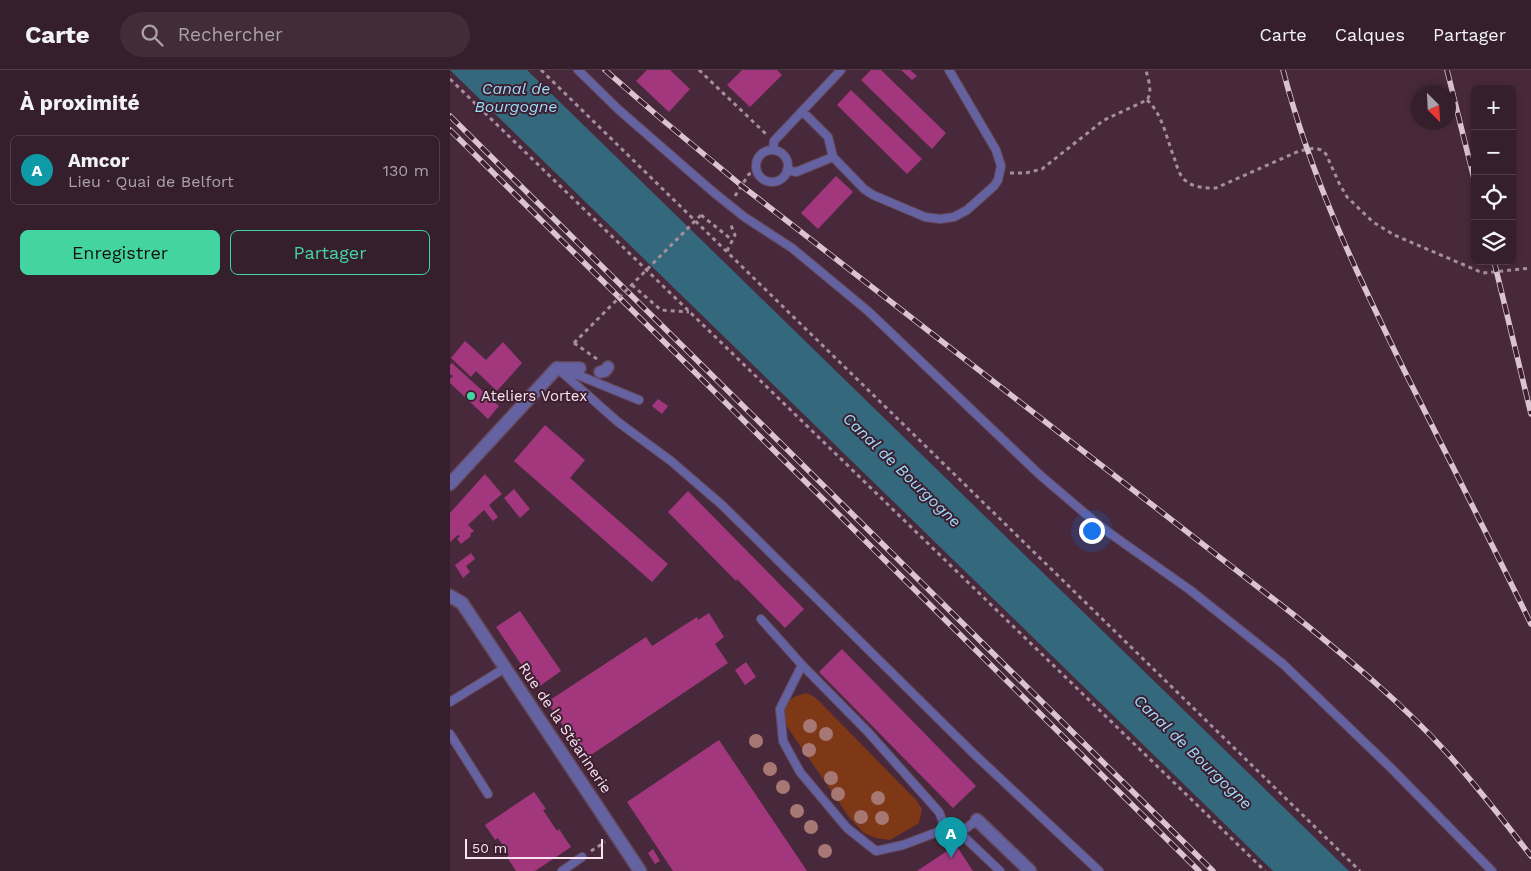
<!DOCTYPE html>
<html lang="fr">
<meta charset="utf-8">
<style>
:root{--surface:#361f2c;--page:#412c38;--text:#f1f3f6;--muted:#aaa2a9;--line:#503d48;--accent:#44d49f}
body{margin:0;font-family:"Work Sans",sans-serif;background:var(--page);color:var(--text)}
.controls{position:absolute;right:15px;top:15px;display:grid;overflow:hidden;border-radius:8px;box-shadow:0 2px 8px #0003}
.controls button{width:45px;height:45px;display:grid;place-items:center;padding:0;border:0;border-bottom:1px solid var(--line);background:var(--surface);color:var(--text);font:25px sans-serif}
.compass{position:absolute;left:961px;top:15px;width:45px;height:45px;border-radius:50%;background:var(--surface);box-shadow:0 2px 8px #0003;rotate:156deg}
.scale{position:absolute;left:15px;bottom:12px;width:138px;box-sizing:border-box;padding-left:5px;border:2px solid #f8e3ee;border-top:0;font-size:14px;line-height:18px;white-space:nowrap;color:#f8e3ee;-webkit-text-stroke:4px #3d1f31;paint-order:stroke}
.you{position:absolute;left:641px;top:460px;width:18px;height:18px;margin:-12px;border:4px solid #fff;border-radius:50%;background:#1a73e8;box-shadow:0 0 0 8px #1a73e833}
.badge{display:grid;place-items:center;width:32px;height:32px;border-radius:50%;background:var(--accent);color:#fff;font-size:16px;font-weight:700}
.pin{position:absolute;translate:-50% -41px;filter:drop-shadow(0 1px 2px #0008)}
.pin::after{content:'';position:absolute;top:26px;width:18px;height:15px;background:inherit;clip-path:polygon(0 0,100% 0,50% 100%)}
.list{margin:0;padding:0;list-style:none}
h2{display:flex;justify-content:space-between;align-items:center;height:65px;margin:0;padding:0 20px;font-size:21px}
h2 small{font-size:16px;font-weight:400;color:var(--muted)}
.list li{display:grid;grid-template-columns:32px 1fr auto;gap:15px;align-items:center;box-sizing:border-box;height:70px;margin:0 10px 10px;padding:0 10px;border:1px solid var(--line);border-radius:8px}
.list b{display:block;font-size:19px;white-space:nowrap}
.list p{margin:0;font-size:16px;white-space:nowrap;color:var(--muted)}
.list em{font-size:16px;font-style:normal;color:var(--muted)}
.actions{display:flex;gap:10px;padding:15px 20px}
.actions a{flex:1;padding:11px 0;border:1px solid var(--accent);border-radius:8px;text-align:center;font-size:18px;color:var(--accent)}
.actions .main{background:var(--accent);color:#111}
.icon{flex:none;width:28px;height:28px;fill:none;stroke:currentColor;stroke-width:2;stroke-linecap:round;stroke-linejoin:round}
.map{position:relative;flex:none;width:1081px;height:801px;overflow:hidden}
header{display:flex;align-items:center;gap:30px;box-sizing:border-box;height:70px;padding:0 25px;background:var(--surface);border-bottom:1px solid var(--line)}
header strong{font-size:24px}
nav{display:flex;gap:28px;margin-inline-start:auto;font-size:18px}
.search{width:350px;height:45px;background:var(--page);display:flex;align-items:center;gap:12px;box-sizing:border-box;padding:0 18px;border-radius:28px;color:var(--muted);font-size:19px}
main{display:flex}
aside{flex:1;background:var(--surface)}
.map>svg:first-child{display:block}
</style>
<header>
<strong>Carte</strong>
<div class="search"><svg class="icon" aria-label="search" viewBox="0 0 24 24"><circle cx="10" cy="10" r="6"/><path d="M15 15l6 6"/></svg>Rechercher</div>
<nav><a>Carte</a><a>Calques</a><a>Partager</a></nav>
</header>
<main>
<aside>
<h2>À proximité<small></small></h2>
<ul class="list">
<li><span class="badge" style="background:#0f9aa8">A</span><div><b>Amcor</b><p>Lieu · Quai de Belfort</p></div><em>130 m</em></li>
</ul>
<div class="actions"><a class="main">Enregistrer</a><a>Partager</a></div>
</aside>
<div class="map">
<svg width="1081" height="801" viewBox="0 0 1081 801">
<rect width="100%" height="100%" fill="#48293b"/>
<path fill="#7e3816" d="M356,623L363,626L369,631L467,731L472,739L469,753L440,770L426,768L414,763L399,747L336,655L333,638C339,628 345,626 356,623Z"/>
<path fill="#34697d" d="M0,0H77L899,801H823Z"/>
<path fill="#a3377d" d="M197,0H220L240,19L219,42L186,11Z
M292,0H327L332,5L300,37L277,15Z
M421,0H431L496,63L482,79L411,10Z
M451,0H460L467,6L462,10Z
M401,20L472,89L457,104L387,35Z
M386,106L403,122L368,159L351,143Z
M15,271L36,290L53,272L72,293L47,321L26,301L21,307L1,288Z
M2,293L49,336L38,349L0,313V309L3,306L0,304V295Z
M208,329L218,336L212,344L202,336Z
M95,355L135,390L120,408L218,494L202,512L64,391Z
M35,404L52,424L39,435L48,447L43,451L34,440L18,455L24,461L20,464L21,466L11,474L7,469L10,466L8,465L0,472V443Z
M64,419L80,439L70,448L54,428Z
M238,421L354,539L335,558L287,509L286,511L218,442Z
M21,483L25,489L16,496L20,502L13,508L5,495Z
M70,541L111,601L87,618L46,557Z
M259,543L274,567L265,574L278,593L135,689L97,632L196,567L202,576L247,547L248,550Z
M392,579L526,716L503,738L369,602Z
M296,592L306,607L295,615L285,600Z
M269,670L357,801H223L177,732Z
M84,722L96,739L93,740L107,761L109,759L121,777L85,801H66L57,787L59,785L48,768L45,770L35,755Z
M506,775L523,801H467Z
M203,779L210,791L205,794L198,783Z"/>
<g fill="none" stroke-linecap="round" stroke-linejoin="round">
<defs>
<path id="service" d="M128,0L169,40L262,121L293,146L342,178L418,241L590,405L651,457L740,520L833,594L942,699L1042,801
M352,41L378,67L383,87L414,119L423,125L475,147L490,149L504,147L517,140L544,116L548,110L551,96L546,80L499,0
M306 96a16 16 0 1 1 32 0a16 16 0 1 1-32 0Z
M323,80L324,71L391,0
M337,100L346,102L383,87
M107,298L168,352L221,391L272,435L523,683L649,801
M118,301L189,330
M311,549L352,595L418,662L489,742L497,762
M352,595L330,639L333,671L350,702L397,758L426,781L453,775L490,761L510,763L550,801
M0,632L55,598
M0,664L38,724
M510,763L527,750
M112,801L132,787"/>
<path id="pedestrian" d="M107,298H130
M150,302L155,301L158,297"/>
<path id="minor" d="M0,414L107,298
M0,526L12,533L190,801
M527,750L580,801"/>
</defs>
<use href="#service" stroke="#644758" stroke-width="10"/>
<use href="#pedestrian" stroke="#644758" stroke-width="14"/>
<use href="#minor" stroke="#644758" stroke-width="15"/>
<path stroke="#a78e9c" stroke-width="3" stroke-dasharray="4 4" stroke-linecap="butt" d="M91,0L910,801
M249,0L316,64
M0,9L815,801
M697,30C713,44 717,71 725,90C727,97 730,107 736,111C744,118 757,118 766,118L849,81L865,78L871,80L876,84L889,113L897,127L923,152L944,165L1033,203L1081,198
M560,103H576L592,99L654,50L697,30C703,21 698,9 696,0
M285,126L299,104L308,103
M251,145L281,169
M277,181L285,165L280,153
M182,215L211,240L239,242
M124,273L147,289
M141,781L155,772"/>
<use href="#service" stroke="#6562a2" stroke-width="8"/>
<use href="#pedestrian" stroke="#6562a2" stroke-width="11"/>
<use href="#minor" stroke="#6562a2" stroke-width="12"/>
<defs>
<path id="rail" d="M155,0L209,47L292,116L844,545C897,588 951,632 997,683C1027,716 1054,751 1081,786
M833,0C861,108 907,204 956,304C998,387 1040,470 1081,554
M997,0L1025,113
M0,46L763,801
M0,60L749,801
M1044,191L1081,344"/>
</defs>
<use href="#rail" stroke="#dac4d0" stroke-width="5.5"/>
<use href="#rail" stroke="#3d1f31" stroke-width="4" stroke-dasharray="11" stroke-linecap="butt"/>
<path stroke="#a78e9c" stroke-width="3" stroke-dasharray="4 4" stroke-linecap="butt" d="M124,273L251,145"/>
</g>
<g fill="#a77873">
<circle cx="360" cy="656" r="7"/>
<circle cx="376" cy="664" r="7"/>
<circle cx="306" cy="671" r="7"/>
<circle cx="359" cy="680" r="7"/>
<circle cx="320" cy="699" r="7"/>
<circle cx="381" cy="708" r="7"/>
<circle cx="333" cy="717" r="7"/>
<circle cx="388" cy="724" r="7"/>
<circle cx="428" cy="728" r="7"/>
<circle cx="347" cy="741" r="7"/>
<circle cx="411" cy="747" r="7"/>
<circle cx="432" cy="748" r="7"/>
<circle cx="361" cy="757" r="7"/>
<circle cx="375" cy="781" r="7"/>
</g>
<circle fill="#44d49f" stroke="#3d1f31" stroke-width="2" cx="21" cy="326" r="5"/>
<g text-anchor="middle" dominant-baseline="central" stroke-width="4" stroke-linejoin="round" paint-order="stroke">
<g font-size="15" fill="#f8e3ee" stroke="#3d1f31" text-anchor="start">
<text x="31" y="326">Ateliers Vortex</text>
</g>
<g font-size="15" fill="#f8e3ee" stroke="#3d1f31">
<text transform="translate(115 658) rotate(56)">Rue de la Stéarinerie</text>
</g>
<g font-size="16" font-style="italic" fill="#9addf8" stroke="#3d1f31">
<text x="66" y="18">Canal de<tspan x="66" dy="18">Bourgogne</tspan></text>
<text transform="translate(452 400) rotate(44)">Canal de Bourgogne</text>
<text transform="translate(743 682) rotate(44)">Canal de Bourgogne</text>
</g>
</g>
</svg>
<div class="controls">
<button>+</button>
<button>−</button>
<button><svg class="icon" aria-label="locate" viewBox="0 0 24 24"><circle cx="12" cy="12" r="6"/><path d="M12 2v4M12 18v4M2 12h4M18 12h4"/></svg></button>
<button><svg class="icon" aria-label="layers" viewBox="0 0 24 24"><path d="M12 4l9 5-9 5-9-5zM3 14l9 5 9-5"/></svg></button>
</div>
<svg class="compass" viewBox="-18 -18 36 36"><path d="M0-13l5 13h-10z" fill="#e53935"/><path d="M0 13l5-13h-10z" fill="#aaa2a9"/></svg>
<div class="scale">50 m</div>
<div class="you"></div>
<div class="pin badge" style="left:501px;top:788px;background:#0f9aa8">A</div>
</div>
</main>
